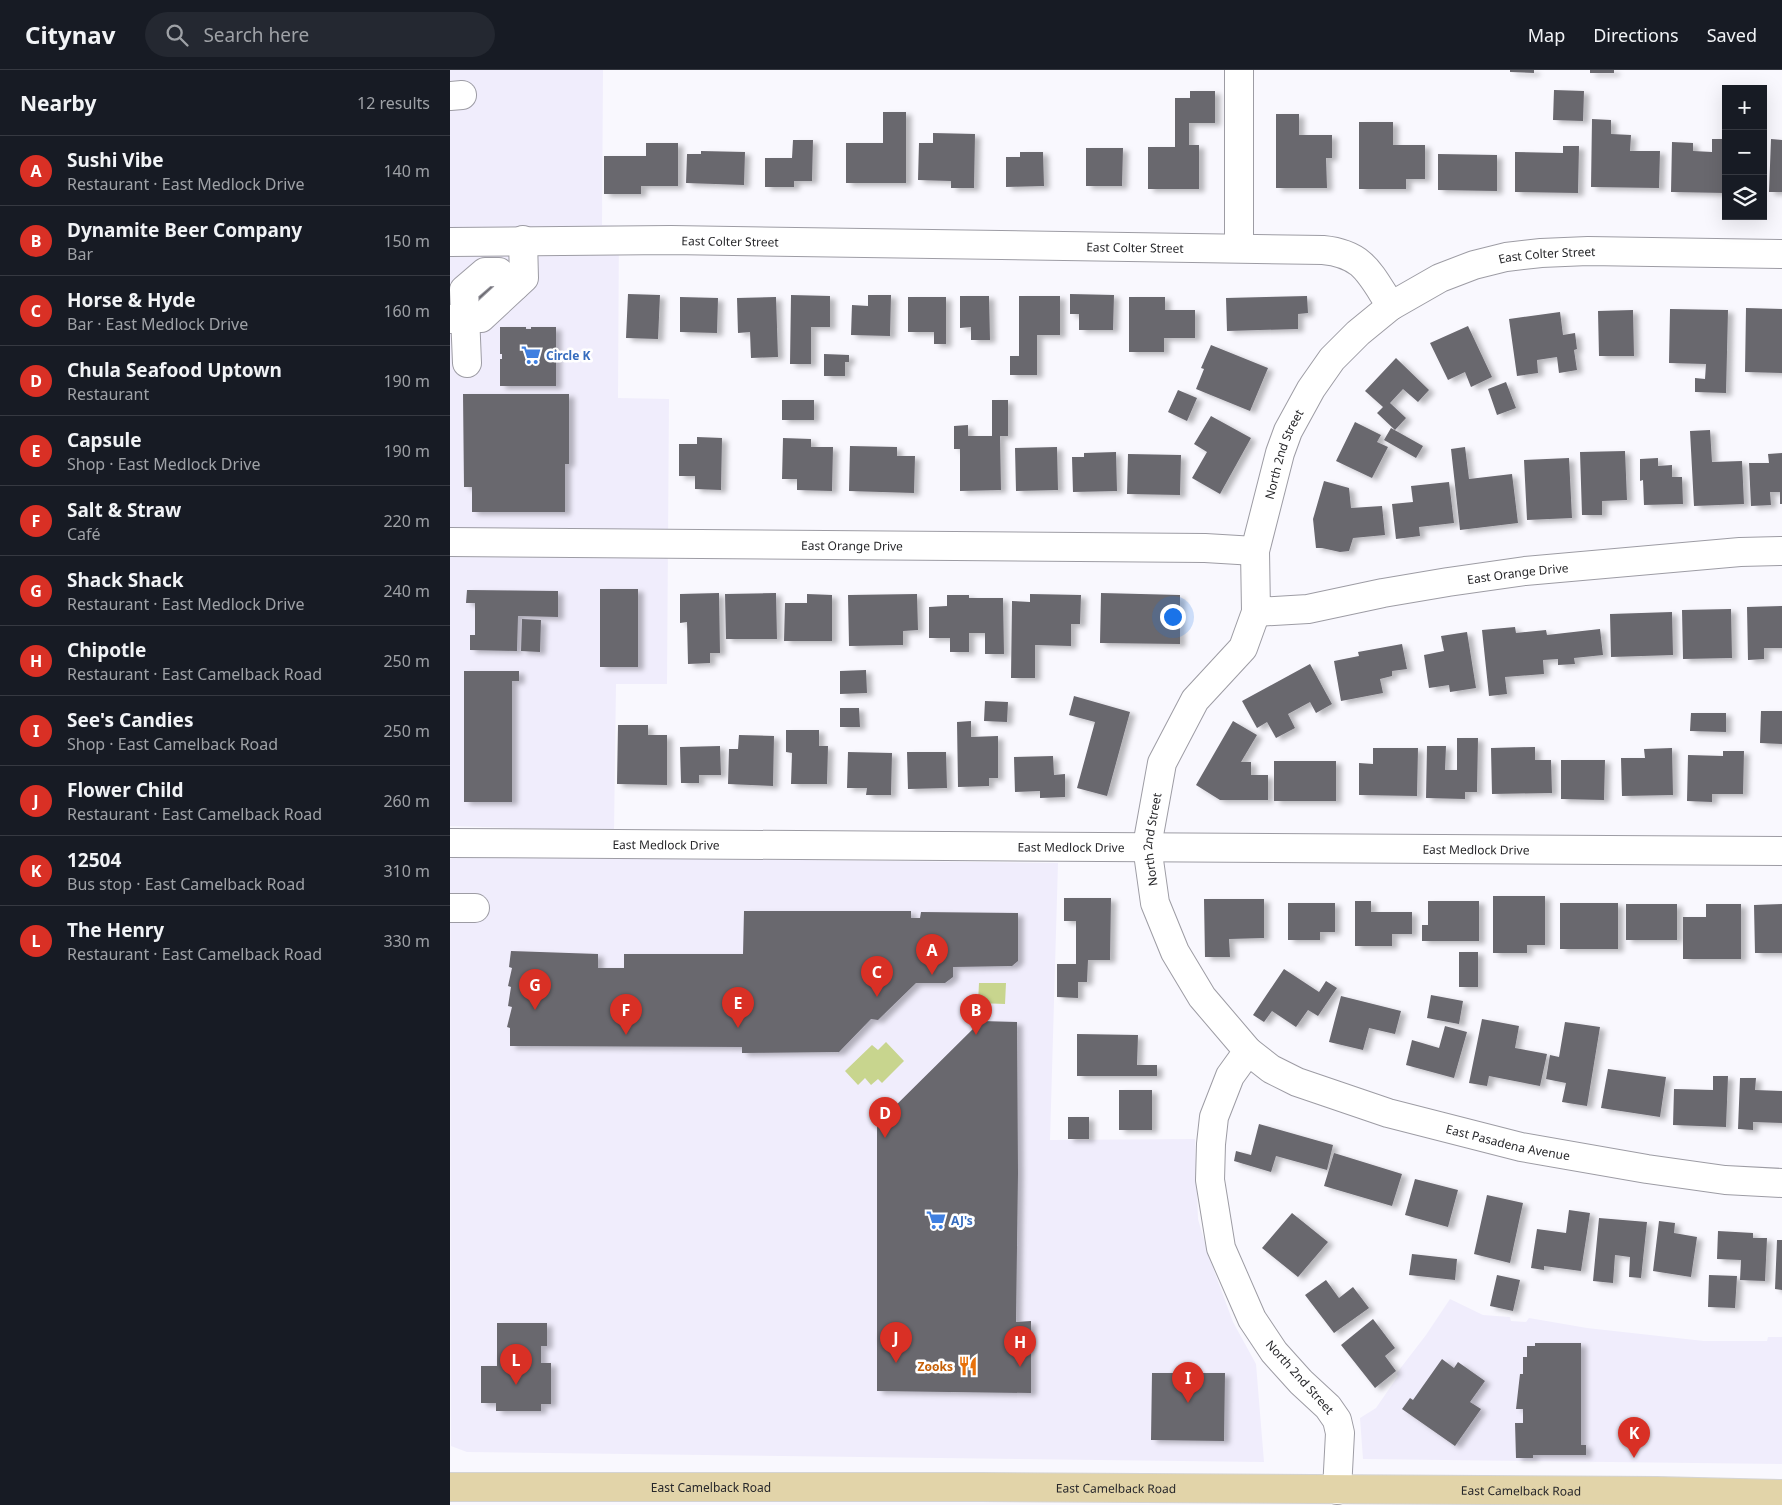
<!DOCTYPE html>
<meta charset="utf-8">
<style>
:root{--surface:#171b24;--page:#242831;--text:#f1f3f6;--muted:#9ea1a6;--line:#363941;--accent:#d93025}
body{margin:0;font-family:"Noto Sans",sans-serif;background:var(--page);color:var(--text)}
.controls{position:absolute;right:15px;top:15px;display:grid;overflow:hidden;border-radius:0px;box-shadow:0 5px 20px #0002}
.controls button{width:45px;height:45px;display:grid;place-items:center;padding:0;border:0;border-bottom:1px solid var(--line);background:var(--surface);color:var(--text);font:25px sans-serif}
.you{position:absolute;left:722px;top:546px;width:18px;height:18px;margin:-12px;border:4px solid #fff;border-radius:50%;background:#1a73e8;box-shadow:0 0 0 8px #1a73e833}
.badge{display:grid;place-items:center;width:32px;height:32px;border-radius:50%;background:var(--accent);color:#fff;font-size:16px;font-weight:700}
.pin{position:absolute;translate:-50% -41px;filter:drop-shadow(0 1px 2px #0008)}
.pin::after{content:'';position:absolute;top:26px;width:18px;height:15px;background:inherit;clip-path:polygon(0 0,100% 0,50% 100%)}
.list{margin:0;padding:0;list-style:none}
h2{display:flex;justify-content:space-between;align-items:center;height:65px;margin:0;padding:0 20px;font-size:21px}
h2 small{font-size:16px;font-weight:400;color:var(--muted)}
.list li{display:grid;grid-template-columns:32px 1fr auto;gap:15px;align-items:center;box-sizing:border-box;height:70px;padding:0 20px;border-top:1px solid var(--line)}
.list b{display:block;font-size:19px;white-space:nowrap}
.list p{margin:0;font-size:16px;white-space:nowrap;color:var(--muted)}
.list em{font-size:16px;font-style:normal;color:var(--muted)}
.icon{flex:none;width:28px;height:28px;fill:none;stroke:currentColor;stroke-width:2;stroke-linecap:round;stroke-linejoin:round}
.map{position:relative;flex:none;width:1332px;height:1435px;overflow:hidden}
header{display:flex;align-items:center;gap:30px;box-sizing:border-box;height:70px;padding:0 25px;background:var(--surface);border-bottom:1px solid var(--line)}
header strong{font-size:24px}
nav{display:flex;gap:28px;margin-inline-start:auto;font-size:18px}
.search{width:350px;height:45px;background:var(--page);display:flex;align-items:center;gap:12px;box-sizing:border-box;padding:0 18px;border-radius:28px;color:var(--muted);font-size:19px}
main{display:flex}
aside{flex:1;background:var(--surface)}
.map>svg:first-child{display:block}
</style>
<header>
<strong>Citynav</strong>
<div class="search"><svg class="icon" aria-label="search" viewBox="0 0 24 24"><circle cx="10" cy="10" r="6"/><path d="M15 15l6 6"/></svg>Search here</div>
<nav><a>Map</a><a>Directions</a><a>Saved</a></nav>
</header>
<main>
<aside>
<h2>Nearby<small>12 results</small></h2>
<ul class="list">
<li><span class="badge">A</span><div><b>Sushi Vibe</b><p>Restaurant · East Medlock Drive</p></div><em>140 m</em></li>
<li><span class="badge">B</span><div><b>Dynamite Beer Company</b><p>Bar</p></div><em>150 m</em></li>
<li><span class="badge">C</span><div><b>Horse &amp; Hyde</b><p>Bar · East Medlock Drive</p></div><em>160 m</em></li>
<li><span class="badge">D</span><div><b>Chula Seafood Uptown</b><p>Restaurant</p></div><em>190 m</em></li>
<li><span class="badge">E</span><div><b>Capsule</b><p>Shop · East Medlock Drive</p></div><em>190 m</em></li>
<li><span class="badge">F</span><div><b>Salt &amp; Straw</b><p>Café</p></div><em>220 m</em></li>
<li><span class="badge">G</span><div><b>Shack Shack</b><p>Restaurant · East Medlock Drive</p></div><em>240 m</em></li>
<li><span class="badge">H</span><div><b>Chipotle</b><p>Restaurant · East Camelback Road</p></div><em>250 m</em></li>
<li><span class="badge">I</span><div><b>See's Candies</b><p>Shop · East Camelback Road</p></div><em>250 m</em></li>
<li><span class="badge">J</span><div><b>Flower Child</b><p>Restaurant · East Camelback Road</p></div><em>260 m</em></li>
<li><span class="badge">K</span><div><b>12504</b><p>Bus stop · East Camelback Road</p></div><em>310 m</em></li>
<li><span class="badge">L</span><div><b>The Henry</b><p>Restaurant · East Camelback Road</p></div><em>330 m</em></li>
</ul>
</aside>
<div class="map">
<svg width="1332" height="1435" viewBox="0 0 1332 1435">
<defs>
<filter id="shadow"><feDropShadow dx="5.5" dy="3" stdDeviation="2.5" flood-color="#0004"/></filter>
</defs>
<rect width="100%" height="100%" fill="#f9f8fe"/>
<path fill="#f0edfc" d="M0,0H153L152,155L169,156L168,328L219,329L217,614H166L164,761L0,756Z
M8,786L608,793L600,1070L745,1069L748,1149L759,1187L783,1252L806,1294L814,1392L17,1382L1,1376L0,789Z
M1000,1229L1033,1245L1060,1247L1061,1251L1076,1252L1079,1248L1137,1258L1254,1271H1317L1318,1267H1332V1394L913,1389L910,1348L926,1338L948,1306L946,1304L976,1265Z"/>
<path fill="#c8d58e" d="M529,913H556L555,934L528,933Z
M436,972L454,991L432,1013L428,1009L421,1015L415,1008L408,1015L395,1001L422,975L428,980Z"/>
<path fill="#69676e" filter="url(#shadow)" d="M1060,0H1084V3L1060,2Z
M1140,0H1164V3H1140Z
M1104,20L1134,21L1133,51L1103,50Z
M740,21H765V53H739V75H749V119H698V77H725V28H740Z
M433,42H456V113H396V73H433Z
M826,44H849V65H882V88H876L877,118H826Z
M1142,49L1161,50V64L1181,65L1180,81H1210L1209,118L1141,117Z
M909,52H943V75H975V109H956V119H909Z
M483,63L525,64L524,118H501V111L468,110L469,73H483Z
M1262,69H1276V123L1221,122L1222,72L1243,73V81L1262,82Z
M1321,69L1332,70V122H1319Z
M343,70H363L362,111H344V117H315V88H342Z
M196,73H228V116H191V124H154V86H196Z
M1113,76H1129L1128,123L1065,122V82L1113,83Z
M636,78H673L672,116H636Z
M251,81L295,82L294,115L236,113L237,84H251Z
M570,82H593L594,116L556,117V87H570Z
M988,84L1047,85V121L988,120Z
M36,206L52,222L35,238L19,221Z
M178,224L210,225L208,269L176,268Z
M620,224L664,225L663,260H629V244H620Z
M341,225L380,226V257H361V294H340Z
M418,225H441L440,266L401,265L402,235L418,236Z
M510,226H539L540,270H521V257L510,258Z
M569,226H610V265H587V305H560V286H569Z
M857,226L858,243L848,244V259L777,261L776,228Z
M230,227L268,228L267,263L230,262Z
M326,227L328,287L301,288L300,262L288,263L287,228Z
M458,227H496V274H484V262H458Z
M679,227H715V240H745V268H714V282H679Z
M1296,238L1332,239V303L1295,302Z
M1220,239L1278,240L1276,323L1245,322V308L1255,309L1256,294L1219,293Z
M1183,240L1184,286H1149L1148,241Z
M1110,242L1113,265L1125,263L1127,279L1124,280L1127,300L1109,303L1107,287L1087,290L1088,303L1067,306L1059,249Z
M1018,256L1042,307L1021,317L1015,302L998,310L980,273Z
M50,257H76V259H81V257H106V316H50V289H52V284H50Z
M761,275L818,298L800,341L746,319L754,299L751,298Z
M374,284L399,285V292H395V306H374Z
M946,288L979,320L968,332L953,319L940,333L956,348L945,360L927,343L933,337L915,321Z
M1056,312L1066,338L1047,345L1038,319Z
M728,320L747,328L737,351L718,342Z
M13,324H119V394H115V442H22V417H14Z
M332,330H364V350H332Z
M542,330H558V366H550L551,420L510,421V379H504V356L518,355V366H542Z
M761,346L801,368L770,424L742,408L757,382L744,374Z
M905,352L931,365L927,372L938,377L922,408L886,391Z
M941,358L973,376L966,388L934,370Z
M1260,360L1262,392L1292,391L1294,434L1244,436L1240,361Z
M247,367L272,368L271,420L245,419V406H229V374H247Z
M333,368L361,369V377H383L382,421L347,420V409H332Z
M400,376L447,377V386H465L464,423L399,421Z
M607,377L608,420L566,421L565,378Z
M1015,377L1019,409L1062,404L1068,453L1010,460L1001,379Z
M1175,381L1177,430L1152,431V445H1132L1130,382Z
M666,382L667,421L623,422L622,387H634V383Z
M1332,383V434H1330V422H1320L1321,435L1301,436L1299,393H1319L1318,384Z
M678,384L731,385L730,425L677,424Z
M1119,388L1122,448L1077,450L1074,390Z
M1208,388V396L1222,395V407H1232L1233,434L1194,435L1193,410L1190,411V389Z
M874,411L899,418L901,438L932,436L935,465L903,468L899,481L890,482L872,478H866L863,449Z
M999,412L1004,453L969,457L970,466L946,469L942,434L963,432L961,416Z
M150,519H188V597H150Z
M17,520L108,521V547L68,546L67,581L20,580V565H25V533H16Z
M269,523L270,583H260V593L238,594L237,552L230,553V524Z
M326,523L327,569H276L275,524Z
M651,523L730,525V574L650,573Z
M357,524L382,525V571H334L335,533H357Z
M467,524L468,560L453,561V575L399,576L398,525Z
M580,524L631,525L630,554H621V576L585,575V608H561L562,531L580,532Z
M497,525H519V528H553L554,584H535V563H519V582H500V568H479V537L497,536Z
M1332,536V578H1314V589L1298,590L1297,537Z
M1281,539L1282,588L1233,589L1232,540Z
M1222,542L1223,585L1161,587L1160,544Z
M72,549L91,550L90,582L71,581Z
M1065,557L1066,563L1096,560L1097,565L1150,559L1153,585L1124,588L1125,594L1108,595V589L1093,590L1094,604L1055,607L1057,624L1039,626L1032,560Z
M1017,562L1026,618L1000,622L999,615L979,618L974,585L994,581L991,566Z
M952,574L957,599L942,601V606L930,609L933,623L891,631L884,591L909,586L908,582Z
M860,594L882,634L866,643L860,632L838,644L845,658L826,668L817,652L807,658L792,631Z
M416,600L417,623L390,624V601Z
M14,601H69V611H62V732H14Z
M624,626L680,642L657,726L627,718L645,652L619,645Z
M535,631L558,632L557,652L534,651Z
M390,638H409L410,657H390Z
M1311,641H1332V674L1310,673Z
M1241,643H1276V662L1240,661Z
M521,651V667L548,666V708H539V716L508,717L507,652Z
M783,651L807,665L791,692H801V705H818V730H770L746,715Z
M168,655H198V665H217V715L167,714Z
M336,660H369V676H378L377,714H341L342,683L336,682Z
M289,665L324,666L323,716L278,714L279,679H288Z
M1007,668H1028L1027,722H1015V729L976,728L977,676H996L995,700H1007Z
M270,676L271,705H249V713H231L230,677Z
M1085,677V690H1101L1102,723L1042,724L1041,678Z
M923,678H968L967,726L909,725V693L923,694Z
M1222,678L1223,725L1172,726L1171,688H1195L1194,679Z
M1273,681H1294L1293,724H1262V732L1237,731L1238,685L1273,686Z
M398,682L442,683L441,725H416L417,718H397Z
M457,682H496L497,718L458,719Z
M603,686L604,705L615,704V727L590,728V721L565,722L564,687Z
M1111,690H1155L1154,730L1111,729Z
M824,691H886V731H824Z
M1043,826H1095V875H1077V883H1043Z
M614,828H661L660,890H638L637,912H628V928L607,927V894H626V851H614Z
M754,829H814V868L779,869L780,887H755Z
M905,831H921V842H962V864H942V876H905Z
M978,831H1029V871H972V855H978Z
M838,833H885V862H870V870H838Z
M1110,833H1168V879H1110Z
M1176,834H1227V870H1176Z
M1256,834H1291V889H1233V847H1256Z
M1332,834V883H1305L1304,835Z
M294,841H461V848H470L471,842L568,843V891L562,896L503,897V907L495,913H466L428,950L421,949L389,982L292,983V977L60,976V958L57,957L62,937L58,936L61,917L58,916L62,898L59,897L61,881L148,884V898H174V884H293Z
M1009,882H1028V917H1009Z
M834,899L869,922L876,911L887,918L868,946L858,940L846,957L822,941L814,952L803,945Z
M981,925L1013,931L1009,954L977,948Z
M891,926L951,941L945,964L919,958L913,980L879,972Z
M1032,949L1069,956L1065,978L1097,984L1090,1016L1039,1006L1037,1016L1019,1013Z
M531,951L567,952L568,1103L566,1252L581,1251V1323L427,1321V1054Z
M1115,952L1150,957L1137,1036L1112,1032L1116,1013L1096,1009L1100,985L1109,987Z
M995,956L1017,962L1004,1008L956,995L962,970L989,978Z
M627,964L688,965L687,995H707V1006H627Z
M1158,999L1216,1007L1210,1047L1151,1038Z
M1263,1006H1278L1276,1057L1223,1055L1224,1019L1263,1020Z
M1290,1008H1306L1305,1020L1332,1021V1053L1303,1052V1060L1288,1059Z
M669,1020H702V1060H669Z
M618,1047H639V1069H618Z
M809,1054L883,1075L877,1100L826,1086L821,1102L784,1091L786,1081L801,1085Z
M884,1083L952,1104L942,1136L874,1116Z
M965,1109L1008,1120L998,1157L955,1145Z
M1037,1125L1073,1133L1060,1193L1024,1184Z
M1119,1140L1140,1143L1131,1201L1094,1196V1200L1081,1198L1087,1159L1116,1163Z
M842,1143L878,1172L848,1207L812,1178Z
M1149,1148L1197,1152L1191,1208L1179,1207L1180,1187L1165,1185L1163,1213L1143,1211Z
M1209,1151L1225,1153L1224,1163L1247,1167L1241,1207L1203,1201Z
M1268,1161L1303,1163V1168H1317L1315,1211L1290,1210L1291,1190L1267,1189Z
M1327,1170H1332V1220L1325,1219Z
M962,1184L1007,1189L1005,1210L959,1205Z
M1047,1205L1070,1210L1063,1241L1040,1236Z
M1259,1205L1287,1206L1285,1238L1258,1237Z
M876,1210L889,1228L903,1217L919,1238L884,1263L855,1225Z
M923,1249L945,1278L935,1286L946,1301L925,1318L891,1275Z
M47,1253H97V1276H91V1293H101V1334H91V1341H46V1333H31V1296H47Z
M1085,1273H1131V1375H1136V1385H1083V1388H1066L1065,1353H1073V1339H1066L1070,1304H1073V1287H1077V1276H1085Z
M992,1289L1004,1298L1008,1292L1035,1311L1020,1332L1031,1339L1005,1376L952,1339L960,1328L963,1330Z
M702,1303H775L774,1371L701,1370Z"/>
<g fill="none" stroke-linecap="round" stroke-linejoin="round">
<defs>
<g id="minor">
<path d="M0,26L12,25"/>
<path id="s1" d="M0,172L221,170L873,180C914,184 920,204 941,236"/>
<path d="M789,178V0"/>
<path d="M0,249L31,248L74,208L73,170"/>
<path d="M17,293L14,220L35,202H49L65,216"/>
<path id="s2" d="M0,472L755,478L805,481"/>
<path id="s3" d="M806,542L858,539L933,523L998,512L1075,501L1290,482L1332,481"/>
<path id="s4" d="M0,773L1332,781"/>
<path d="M0,838H25"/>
<path id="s5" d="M798,981L821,999L847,1012L938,1043L1071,1077L1197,1099L1275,1110L1332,1113"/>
<path id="s6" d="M887,1420L890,1363L887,1350L878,1337L851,1312L824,1282L802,1249L771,1178L760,1110L761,1074L764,1047L780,1006L798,981L752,927L725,882L705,833L697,776L712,693L745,630L793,578L806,542L805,481L830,383L838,361L861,319L882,289L908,263L941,236L990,208L1024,195L1056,187L1091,183L1138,181L1332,184"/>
</g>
<g id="major">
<path id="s7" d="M0,1417H530L1207,1421L1332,1424"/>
</g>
</defs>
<use href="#minor" stroke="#9d9ca4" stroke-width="30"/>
<use href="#major" stroke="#d4d4d4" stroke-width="30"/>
<use href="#minor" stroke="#fff" stroke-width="28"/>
<use href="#major" stroke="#e2d4a9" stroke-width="28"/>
</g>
<defs>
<symbol id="supermarket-bare" viewBox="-9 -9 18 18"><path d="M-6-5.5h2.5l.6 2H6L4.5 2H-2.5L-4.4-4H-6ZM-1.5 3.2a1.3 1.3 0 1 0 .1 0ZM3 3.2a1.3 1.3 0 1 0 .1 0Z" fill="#3f7fe0" stroke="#fff" stroke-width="2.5" paint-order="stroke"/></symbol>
<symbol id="restaurant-bare" viewBox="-9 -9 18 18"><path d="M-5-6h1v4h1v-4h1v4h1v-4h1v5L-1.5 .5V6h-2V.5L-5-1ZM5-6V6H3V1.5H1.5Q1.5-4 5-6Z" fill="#e8710a" stroke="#fff" stroke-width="2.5" paint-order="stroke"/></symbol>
</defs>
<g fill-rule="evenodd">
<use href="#supermarket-bare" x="67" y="271" width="28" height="28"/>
<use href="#supermarket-bare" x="472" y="1136" width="28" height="28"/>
<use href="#restaurant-bare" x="504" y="1282" width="28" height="28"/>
</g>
<g text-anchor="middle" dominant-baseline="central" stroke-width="5" stroke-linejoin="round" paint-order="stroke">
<g font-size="12" fill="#27272a" stroke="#fff">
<text stroke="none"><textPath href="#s1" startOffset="280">East Colter Street</textPath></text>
<text stroke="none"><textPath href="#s1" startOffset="685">East Colter Street</textPath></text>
<text stroke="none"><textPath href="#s6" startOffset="1502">East Colter Street</textPath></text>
<text stroke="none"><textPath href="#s6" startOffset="1148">North 2nd Street</textPath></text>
<text stroke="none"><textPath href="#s2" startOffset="402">East Orange Drive</textPath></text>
<text stroke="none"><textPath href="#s3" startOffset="265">East Orange Drive</textPath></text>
<text stroke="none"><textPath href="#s6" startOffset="728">North 2nd Street</textPath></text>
<text stroke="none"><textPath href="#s4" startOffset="216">East Medlock Drive</textPath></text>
<text stroke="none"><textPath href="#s4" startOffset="621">East Medlock Drive</textPath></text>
<text stroke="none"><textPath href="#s4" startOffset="1026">East Medlock Drive</textPath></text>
<text stroke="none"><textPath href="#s5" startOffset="278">East Pasadena Avenue</textPath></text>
<text transform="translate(850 1307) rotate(48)">North 2nd Street</text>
<text stroke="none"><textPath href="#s7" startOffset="261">East Camelback Road</textPath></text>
<text stroke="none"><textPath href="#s7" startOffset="666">East Camelback Road</textPath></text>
<text stroke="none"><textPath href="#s7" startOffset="1071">East Camelback Road</textPath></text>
</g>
<g font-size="12" font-weight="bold" fill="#366cbe" stroke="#fff" text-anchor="start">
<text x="96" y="285">Circle K</text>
<text x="501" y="1150">AJ's</text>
</g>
<g font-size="12" font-weight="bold" fill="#c56008" stroke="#fff" text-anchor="end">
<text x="503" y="1296">Zooks</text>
</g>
</g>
</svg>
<div class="controls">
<button>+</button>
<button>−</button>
<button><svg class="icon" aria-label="layers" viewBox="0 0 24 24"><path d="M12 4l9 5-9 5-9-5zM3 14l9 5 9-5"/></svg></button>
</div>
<div class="you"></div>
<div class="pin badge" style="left:482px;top:905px">A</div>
<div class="pin badge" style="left:526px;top:965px">B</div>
<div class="pin badge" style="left:427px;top:927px">C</div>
<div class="pin badge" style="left:435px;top:1068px">D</div>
<div class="pin badge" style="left:288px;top:958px">E</div>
<div class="pin badge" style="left:176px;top:965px">F</div>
<div class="pin badge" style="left:85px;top:940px">G</div>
<div class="pin badge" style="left:570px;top:1297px">H</div>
<div class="pin badge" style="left:738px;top:1333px">I</div>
<div class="pin badge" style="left:446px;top:1293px">J</div>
<div class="pin badge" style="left:1184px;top:1388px">K</div>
<div class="pin badge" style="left:66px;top:1315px">L</div>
</div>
</main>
